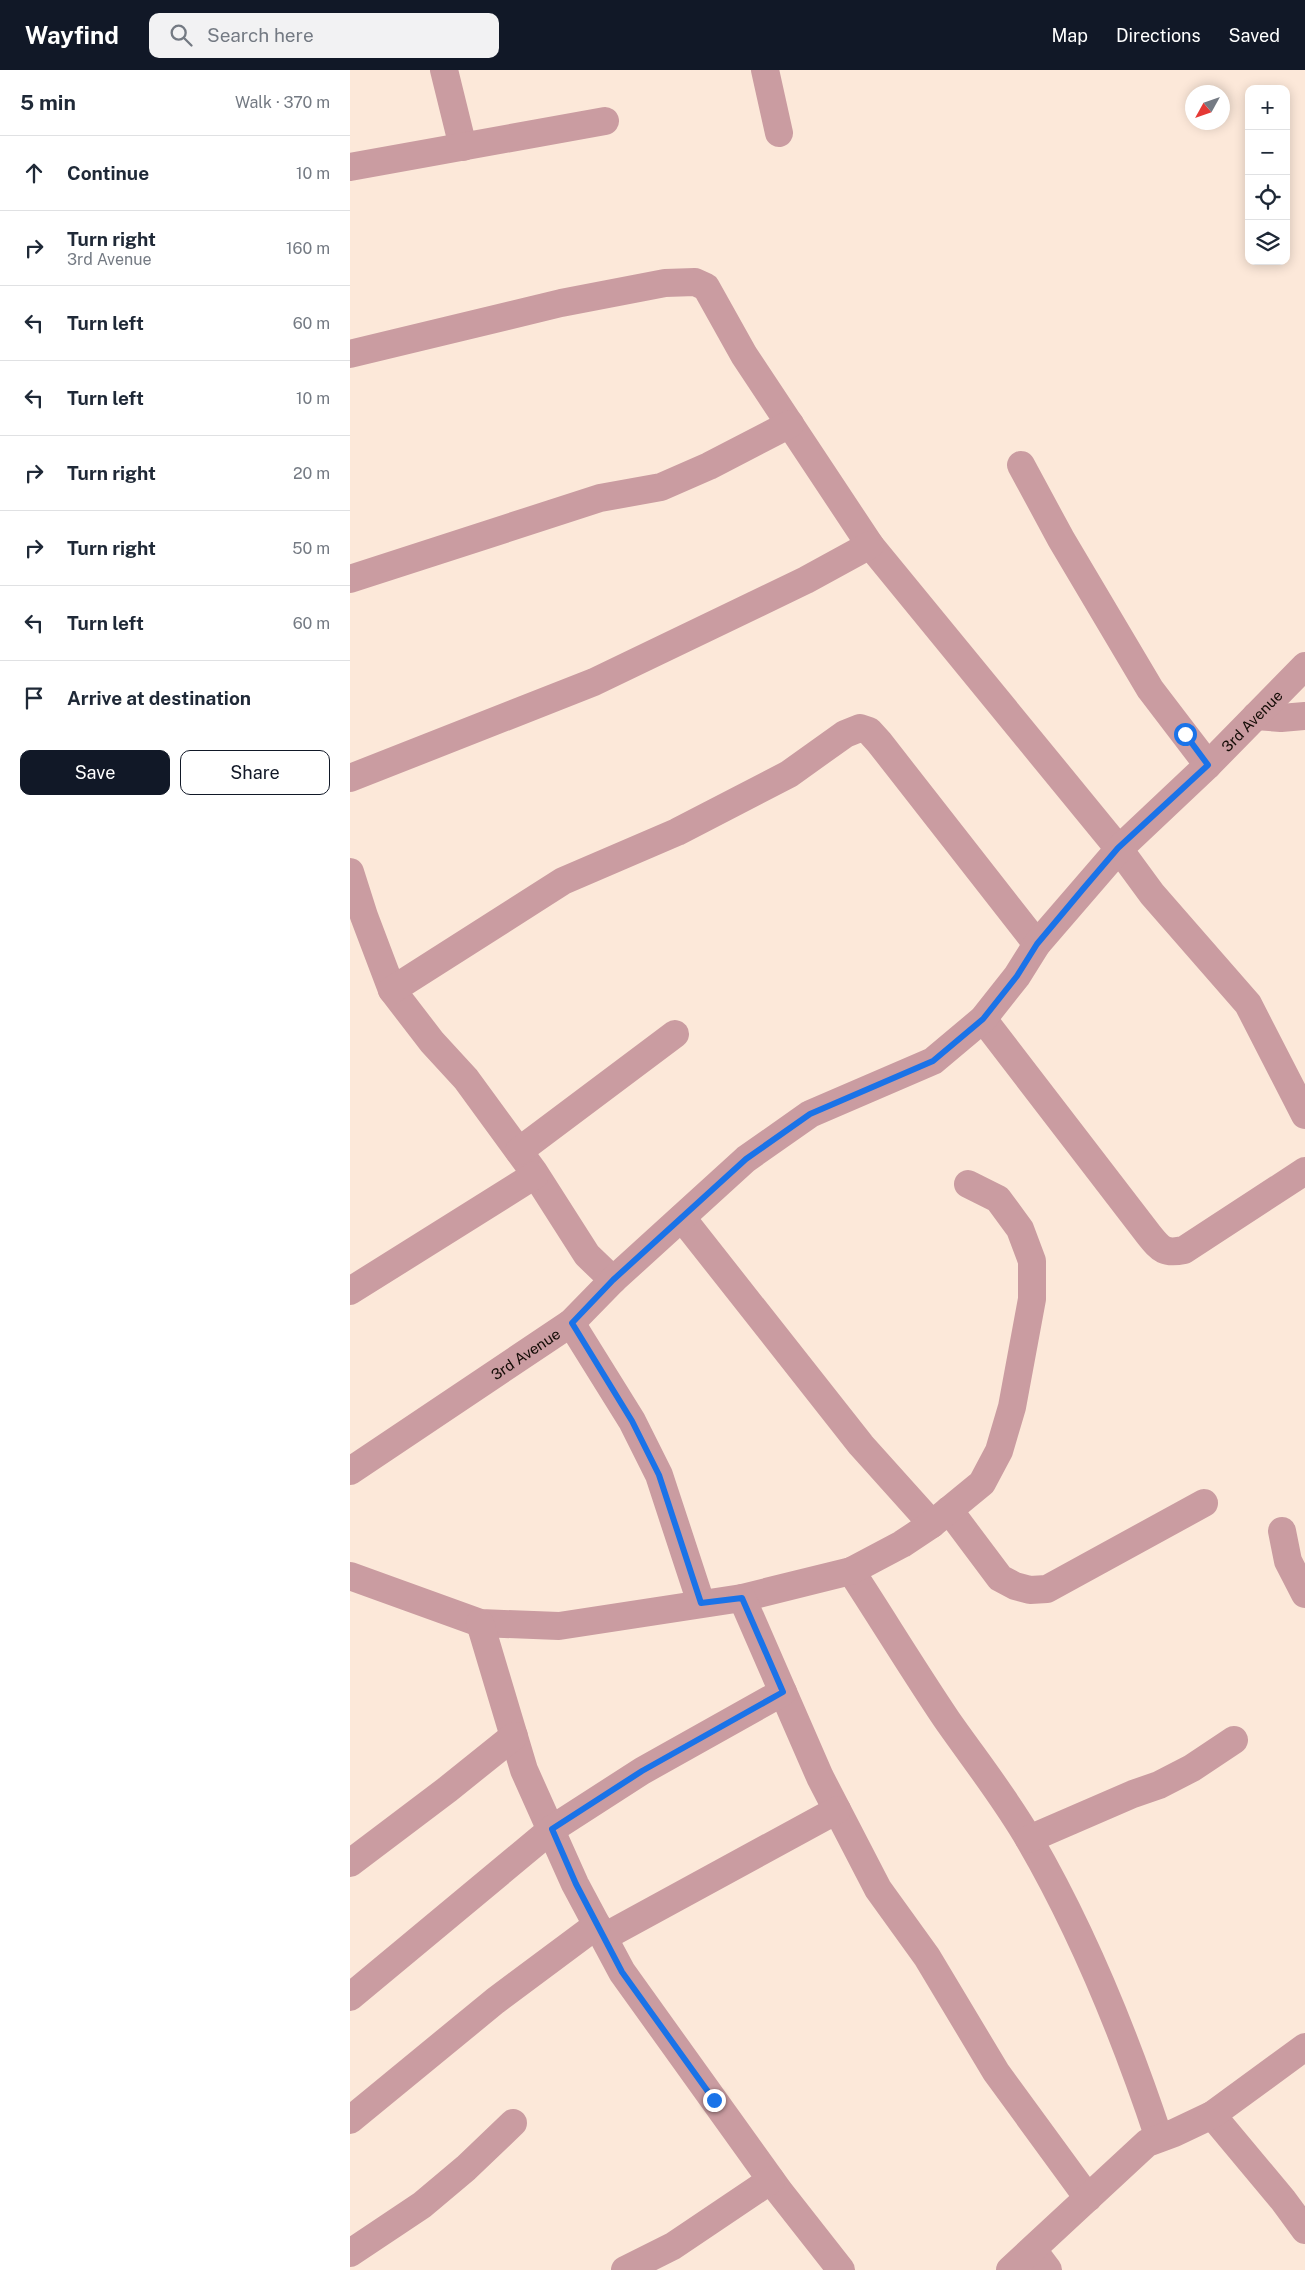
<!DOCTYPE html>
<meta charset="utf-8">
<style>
:root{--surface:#fff;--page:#f2f2f3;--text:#1f2937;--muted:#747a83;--line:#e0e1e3;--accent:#111827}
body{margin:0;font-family:"Public Sans",sans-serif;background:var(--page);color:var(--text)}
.controls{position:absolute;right:15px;top:15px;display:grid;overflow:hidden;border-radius:10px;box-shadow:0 2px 12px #0003}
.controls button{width:45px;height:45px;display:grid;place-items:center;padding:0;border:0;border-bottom:1px solid var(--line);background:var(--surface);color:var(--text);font:25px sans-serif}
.compass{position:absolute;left:835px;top:15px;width:45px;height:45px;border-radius:50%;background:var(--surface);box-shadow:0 2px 12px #0003;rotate:230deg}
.stop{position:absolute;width:15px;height:15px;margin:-11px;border:4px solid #1a73e8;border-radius:50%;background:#fff}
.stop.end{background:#1a73e8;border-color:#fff;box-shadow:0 1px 5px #0008}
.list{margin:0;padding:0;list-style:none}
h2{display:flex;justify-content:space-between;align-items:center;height:65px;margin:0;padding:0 20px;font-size:21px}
h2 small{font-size:16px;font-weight:400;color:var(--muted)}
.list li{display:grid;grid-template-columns:32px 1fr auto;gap:15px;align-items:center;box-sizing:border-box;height:75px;padding:0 20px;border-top:1px solid var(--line)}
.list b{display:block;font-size:19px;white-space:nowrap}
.list p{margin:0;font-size:16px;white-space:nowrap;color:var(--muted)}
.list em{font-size:16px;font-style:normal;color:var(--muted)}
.actions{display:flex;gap:10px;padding:15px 20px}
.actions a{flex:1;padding:11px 0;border:1px solid var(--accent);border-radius:10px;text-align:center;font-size:18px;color:var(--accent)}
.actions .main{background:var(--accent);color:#fff}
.icon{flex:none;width:28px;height:28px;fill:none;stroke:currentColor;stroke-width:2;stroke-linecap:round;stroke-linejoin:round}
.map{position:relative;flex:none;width:955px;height:2200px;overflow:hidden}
header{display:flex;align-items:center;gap:30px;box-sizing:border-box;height:70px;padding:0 25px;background:var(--accent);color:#fff}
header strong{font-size:24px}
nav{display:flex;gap:28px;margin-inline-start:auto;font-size:18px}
.search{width:350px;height:45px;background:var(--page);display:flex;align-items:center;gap:12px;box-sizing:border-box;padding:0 18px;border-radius:10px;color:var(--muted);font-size:19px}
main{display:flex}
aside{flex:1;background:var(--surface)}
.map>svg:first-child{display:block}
</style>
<header>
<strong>Wayfind</strong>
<div class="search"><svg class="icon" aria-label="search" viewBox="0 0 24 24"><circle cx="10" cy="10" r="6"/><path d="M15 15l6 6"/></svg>Search here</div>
<nav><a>Map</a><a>Directions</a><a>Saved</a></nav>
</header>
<main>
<aside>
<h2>5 min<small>Walk · 370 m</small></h2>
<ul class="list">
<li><svg class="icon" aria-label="ahead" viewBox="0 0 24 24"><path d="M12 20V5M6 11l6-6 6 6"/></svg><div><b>Continue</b></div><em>10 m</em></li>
<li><svg class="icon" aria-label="right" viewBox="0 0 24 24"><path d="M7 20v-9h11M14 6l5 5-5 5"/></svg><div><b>Turn right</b><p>3rd Avenue</p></div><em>160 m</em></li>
<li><svg class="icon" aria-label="left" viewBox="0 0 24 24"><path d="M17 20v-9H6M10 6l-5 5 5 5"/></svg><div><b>Turn left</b></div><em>60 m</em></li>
<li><svg class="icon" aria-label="left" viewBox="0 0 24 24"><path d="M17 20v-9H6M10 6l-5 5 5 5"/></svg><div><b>Turn left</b></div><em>10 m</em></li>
<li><svg class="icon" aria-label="right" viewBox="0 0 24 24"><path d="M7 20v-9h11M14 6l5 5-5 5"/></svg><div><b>Turn right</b></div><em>20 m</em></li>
<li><svg class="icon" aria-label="right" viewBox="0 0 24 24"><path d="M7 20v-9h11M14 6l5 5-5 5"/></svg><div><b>Turn right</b></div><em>50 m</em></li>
<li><svg class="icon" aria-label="left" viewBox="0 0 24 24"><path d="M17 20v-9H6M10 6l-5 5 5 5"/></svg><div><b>Turn left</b></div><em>60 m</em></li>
<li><svg class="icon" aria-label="arrive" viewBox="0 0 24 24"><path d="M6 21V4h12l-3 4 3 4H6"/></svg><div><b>Arrive at destination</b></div></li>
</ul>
<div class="actions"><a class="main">Save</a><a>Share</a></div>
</aside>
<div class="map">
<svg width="955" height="2200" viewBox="0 0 955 2200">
<rect width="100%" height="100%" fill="#fce8d9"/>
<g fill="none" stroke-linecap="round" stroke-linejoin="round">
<g stroke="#ca9ca1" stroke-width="28">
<path d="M94,0L113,77"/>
<path d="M415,0L429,63"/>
<path d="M0,97L255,51"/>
<path d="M0,284L211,233L315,213L345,212L356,217L394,285L520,475L769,779L802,824L898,934L955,1045"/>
<path d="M671,395L711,469L800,619L858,695"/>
<path d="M0,509L250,428L311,417L359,396L440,354"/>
<path d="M906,646L931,648L955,646"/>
<path d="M0,708L244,612L456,510L520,475"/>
<path d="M0,802L14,846L42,920L82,972L116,1009L184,1102L237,1185L263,1210"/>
<path d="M42,920L213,811L327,762L439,704L495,664L510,658L519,661L529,672L687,874"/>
<path d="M633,949L799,1165C811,1180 815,1184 834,1180L955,1101"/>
<path d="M169,1081L325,964"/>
<path d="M332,1148L511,1375L582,1454"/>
<path d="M0,1221L185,1105"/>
<path d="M221,1253L282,1351L309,1405L351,1533"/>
<path id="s1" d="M0,1401L221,1253L263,1210L396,1089L460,1044L583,991L633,949L667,906L687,874L769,779L858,695L955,596"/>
<path d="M599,1440L650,1508L665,1516L680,1520L697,1519L854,1433"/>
<path d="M932,1461L938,1491L955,1524"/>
<path d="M501,1501C533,1550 564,1601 597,1650C625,1690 656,1729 680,1771C734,1864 775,1966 809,2068"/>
<path d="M0,1506L130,1553L209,1556L392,1528L501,1501L552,1474L582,1454L632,1413L649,1381L662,1337L682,1229V1191L670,1159L648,1129L618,1114"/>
<path d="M392,1528L470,1707L528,1819L577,1887L646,2002L738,2128"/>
<path d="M130,1553L174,1700L225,1814L272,1902L429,2121L491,2200"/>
<path d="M679,1769L783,1724L809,1715L842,1698L884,1670"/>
<path d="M0,1793L98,1719L164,1666"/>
<path d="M254,1867L487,1740"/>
<path d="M0,1927L202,1759L292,1701L433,1622"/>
<path d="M862,2045L933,2130L955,2160"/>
<path d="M0,2050L145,1931L247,1855"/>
<path d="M683,2180L698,2200"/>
<path d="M0,2183L72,2135L116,2098L163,2053"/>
<path d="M275,2200L323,2176L421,2110"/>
<path d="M660,2200L797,2073L824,2063L862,2045L955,1977"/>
</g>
</g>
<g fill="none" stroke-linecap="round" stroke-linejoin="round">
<path stroke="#1a73e8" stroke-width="6" d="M364,2030L272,1902L226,1814L202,1759L292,1701L433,1622L392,1528L351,1533L309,1405L282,1351L222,1253L263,1210L396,1089L460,1044L583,991L633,949L667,906L687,874L733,819L768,778L858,695L835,664"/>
</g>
<g text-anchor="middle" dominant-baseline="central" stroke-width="4" stroke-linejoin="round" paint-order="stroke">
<g font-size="15" fill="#140c06" stroke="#fdf8f5">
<text stroke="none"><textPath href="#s1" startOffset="1186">3rd Avenue</textPath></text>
<text stroke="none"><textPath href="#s1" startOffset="211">3rd Avenue</textPath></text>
</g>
</g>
</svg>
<div class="controls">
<button>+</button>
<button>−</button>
<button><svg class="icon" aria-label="locate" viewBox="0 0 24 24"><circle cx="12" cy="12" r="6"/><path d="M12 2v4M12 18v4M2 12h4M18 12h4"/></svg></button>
<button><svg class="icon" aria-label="layers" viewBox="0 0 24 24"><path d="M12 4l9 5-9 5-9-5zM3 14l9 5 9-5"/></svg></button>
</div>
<svg class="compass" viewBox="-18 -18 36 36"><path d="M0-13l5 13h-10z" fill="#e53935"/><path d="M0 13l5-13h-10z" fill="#747a83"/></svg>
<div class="stop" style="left:835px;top:664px"></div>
<div class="stop end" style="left:364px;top:2030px"></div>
</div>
</main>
